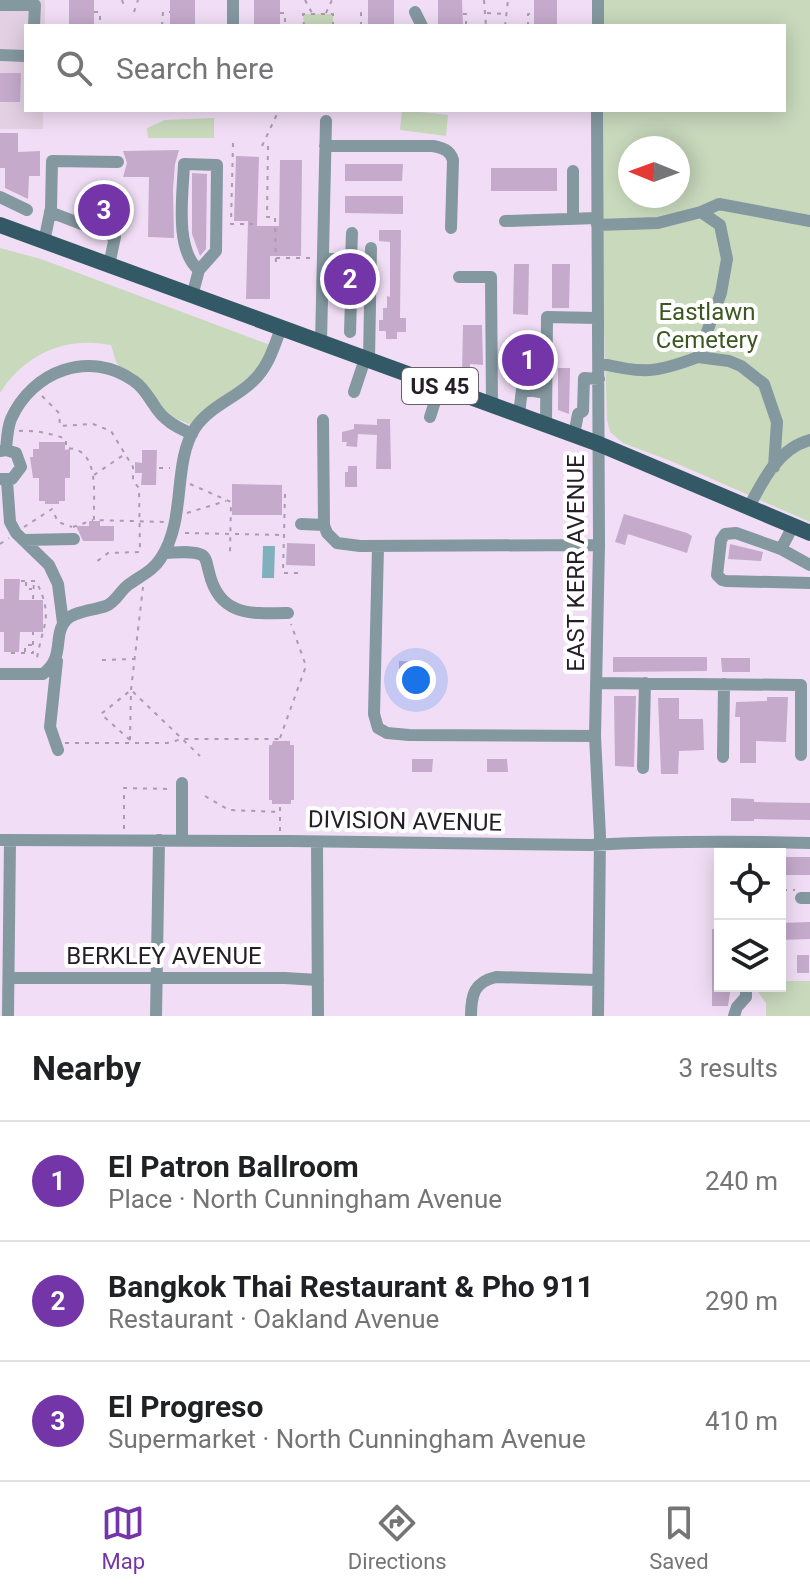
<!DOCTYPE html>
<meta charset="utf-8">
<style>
:root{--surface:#fff;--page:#f2f2f2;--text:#202124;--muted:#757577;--line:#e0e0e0;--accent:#7435a9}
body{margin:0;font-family:Roboto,sans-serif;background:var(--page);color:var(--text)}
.controls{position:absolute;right:24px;bottom:24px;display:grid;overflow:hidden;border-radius:0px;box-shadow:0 4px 20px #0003}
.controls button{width:72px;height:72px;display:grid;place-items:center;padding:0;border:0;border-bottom:2px solid var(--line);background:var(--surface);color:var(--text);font:40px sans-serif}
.compass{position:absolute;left:618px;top:136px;width:72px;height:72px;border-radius:50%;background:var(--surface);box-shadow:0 4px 20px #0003;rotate:271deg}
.you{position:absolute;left:416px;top:680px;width:28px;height:28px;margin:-20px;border:6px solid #fff;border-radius:50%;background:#1a73e8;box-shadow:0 0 0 12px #1a73e833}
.badge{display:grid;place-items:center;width:52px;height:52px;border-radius:50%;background:var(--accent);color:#fff;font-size:26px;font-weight:700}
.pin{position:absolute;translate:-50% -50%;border:4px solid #fff;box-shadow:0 2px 8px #0006}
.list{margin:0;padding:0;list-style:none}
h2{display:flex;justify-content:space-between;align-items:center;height:104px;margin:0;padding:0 32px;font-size:34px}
h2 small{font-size:26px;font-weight:400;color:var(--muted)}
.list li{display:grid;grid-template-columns:52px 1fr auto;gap:24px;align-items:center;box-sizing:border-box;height:120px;padding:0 32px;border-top:2px solid var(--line)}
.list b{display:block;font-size:30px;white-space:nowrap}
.list p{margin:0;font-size:26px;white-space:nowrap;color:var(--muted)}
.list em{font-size:26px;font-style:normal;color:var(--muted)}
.icon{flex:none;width:44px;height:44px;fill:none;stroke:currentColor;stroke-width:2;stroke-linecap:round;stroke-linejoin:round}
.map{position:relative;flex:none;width:810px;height:1016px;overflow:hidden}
.search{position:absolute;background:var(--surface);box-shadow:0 4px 20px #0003;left:24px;right:24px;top:24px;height:88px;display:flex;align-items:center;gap:20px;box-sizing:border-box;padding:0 28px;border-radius:0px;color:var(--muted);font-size:30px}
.sheet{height:464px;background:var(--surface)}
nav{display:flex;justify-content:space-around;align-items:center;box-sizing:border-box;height:112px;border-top:2px solid var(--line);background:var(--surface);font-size:22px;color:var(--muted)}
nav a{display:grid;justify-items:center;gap:4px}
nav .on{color:var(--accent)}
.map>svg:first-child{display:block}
</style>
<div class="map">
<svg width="810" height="1016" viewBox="0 0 810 1016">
<rect width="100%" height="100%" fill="#f1def6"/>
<path fill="#e3d1e3" d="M0,0H45V26H26V110H43V129H0Z"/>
<path fill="#c8d9bc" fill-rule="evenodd" d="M598,0H810V522L671,461L623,443L610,432L607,420L597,110H784V26H598ZM630,148H678V196H630Z
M303,14H333V26H304Z
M402,110L448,115L446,136L400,130Z
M214,118V138H148L147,128L165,120Z
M0,248L41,259L270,345L256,371L196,421L189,424L172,417L121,368L116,362L111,345C65,336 25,354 0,393Z
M780,981H810V1016H766V1003L758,992L760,986H780Z"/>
<path fill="#7fb1bd" d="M263,546H275L274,578H262Z"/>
<path fill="#c5aacc" d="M69,0H94V26H69Z
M170,0H195V26H170Z
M254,0H280V26H254Z
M368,0H394V26H368Z
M438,0H462L463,26H438Z
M534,0H557V26H534Z
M0,73H21L20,102H0Z
M0,133H18V152L40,151V176H29L28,199L5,188V168H0Z
M179,150L175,164L173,189L174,238L148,237L149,177H123L127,163L123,151Z
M236,156L259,157L257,226H279L280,160H302L301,256H270V299H246L248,221H234Z
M345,164H403L402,181H345Z
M491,168H557V191H491Z
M192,173L207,174L206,249L200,256L192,234Z
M345,196H403V214L345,213Z
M81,199H122L123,232L81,214Z
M379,230H401L400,318H406V332H397V339H386V331H379V320H383V308H387V296L390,297V242L379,241Z
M514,264H529L528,315L513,314Z
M552,264H570L569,308H552Z
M338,268L362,269L361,290L338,289Z
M463,325H482L483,365L470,364V374H462Z
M517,334H538L537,382H517Z
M558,368H570L569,414L558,410Z
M377,419H390L391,469H376L377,435L358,434L357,447L346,446L347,442H342V432L354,429V424L377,425Z
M39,442H65V450L70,449V478H65V501H59V504H45V501H39V478H33L30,457H33V449H39Z
M142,450H157L156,485H141L142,473H135V462L142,463Z
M348,466H357V487H345V472H348Z
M232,484L282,485V515H232Z
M624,514L687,533L692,536L687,553L628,534L625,545L615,542Z
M89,521H100V526H114V541H83L76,526H89Z
M287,543L315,544V566L286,565Z
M730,544L763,552L761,561L728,559Z
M4,579H20L19,600H43V632H20L19,652H4V632H0V599H4Z
M613,657H707V671L613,672Z
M721,658H750V672H722Z
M399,661L418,662L417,678H399Z
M614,696H636L634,767L615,766Z
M767,697H788L786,742L756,741V763H740V717H735L736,702L767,701Z
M658,698H679V719H703L704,750L679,751L678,774H661Z
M273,741H290V745H294V800H291V804H272V800H269V745H272Z
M412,759H433L432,772H412Z
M487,759H507L508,772H487Z
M731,798L754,799V802L810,803V820L754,819V821H731Z
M780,857H810V875H780Z
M810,922V939L780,940V923Z
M712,929H720V986H731L728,1006H712Z
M797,955H809V973H797Z"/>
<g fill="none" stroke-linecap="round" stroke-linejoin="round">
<path stroke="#aa9bae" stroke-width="2" stroke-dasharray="4 6" stroke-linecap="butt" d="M122,0L125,9
M305,0L312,13
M484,0L486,26
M94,12H100V26
M134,12L138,0
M280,13H285V26
M326,13L332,0
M487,13L504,14
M463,14H466V26
M140,26H150
M162,26L163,12H170
M304,26L303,14H333V26
M361,26V13H368
M505,26L508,0
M528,26V14L534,13
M233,143L231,224H253
M262,146L279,110
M268,146L267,217H275L276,266
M276,258H314
M42,396L59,413L60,426L93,424L111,431L133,467V481L139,488L140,552L108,553L96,562
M19,431C35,430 50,433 66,439V448C101,448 93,495 94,520L166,522
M585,460L587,459
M159,468H170
M94,475L125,454
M190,484L231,502L230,552
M285,494L283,573H300
M187,513L226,501
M24,527L52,509L58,522L72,527
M73,527L93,520
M185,533L284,535
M0,544L9,538
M21,581H36C54,617 43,623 37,658
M26,582V589H32
M33,599L34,581
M25,652V645H32
M11,653H33V632
M102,660L134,659
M280,738L306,666L291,624
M130,740L101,714L131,690L200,756
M130,740L131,690L143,587
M65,743H167L182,739H280L282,741
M205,796L229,810L280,812
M124,829V788L173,789
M280,831V804
M783,890H795"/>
<path stroke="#8498a0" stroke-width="12" d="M0,5H35L34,26
M415,12L422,26
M233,26V0
M598,26V0
M0,55L26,56
M597,110L599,545L595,736L600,836L598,1016
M325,146H433C443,148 450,150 453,160L451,228
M573,171V219
M0,197L27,210
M50,212L115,237L109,265
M701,212L719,204L810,221
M505,221L597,218
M597,225L658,223L701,212L720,225L727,259L721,293L698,357C656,373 643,374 599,363
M44,242L51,208L52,161L118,162
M324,259H351L352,233
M459,277H491L492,405
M192,296L199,270L216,251L217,165L184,164C183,193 174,250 199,270
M350,332L351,299
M321,343L326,121
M698,357L729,361L741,366L764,384L777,422L774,467
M369,360L371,248
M354,392L365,359
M519,415L522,389L546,393
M430,417L440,386
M323,420L324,525L327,533L337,543L360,546L599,545
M546,424L547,317L598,318
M574,435L578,414L583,411L584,378L599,379
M6,450C7,440 7,429 11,419C32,371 90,349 134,381C143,387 148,396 154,405C163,420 176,427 192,434
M0,451L6,450L16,453L21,467L12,479H0
M7,481L10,522L16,533L49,565L58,584L63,623
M749,507C763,480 779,448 810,440
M301,524L324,525
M793,526L781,549L736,533L725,534L721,540L717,575L722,580L726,581L810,583
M23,540L74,539
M378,547L374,714L378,728L387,733L409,735L595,736
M781,549L810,565
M164,553C174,553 193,550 202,555C207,558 207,566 209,572C219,616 250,614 288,613
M57,661L50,727L58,750
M0,674H43C66,657 52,636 66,620C74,611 95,610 106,606C116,602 120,591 128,585C140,576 153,571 161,558C187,518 172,464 195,428C209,407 234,399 252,382C268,368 274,347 281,328
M597,683L801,685V755
M723,757L724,684
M643,768L645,683
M182,783V840
M0,840L290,841L591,845C664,841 737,841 810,843
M317,842L318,1016
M801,898H810
M9,978H285L318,980
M8,1016L10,840
M156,1016L159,840
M471,1016C471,995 474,982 496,977L597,980
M734,1016L737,1007L746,997V986"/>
<path stroke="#345966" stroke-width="16" d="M0,225L599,444L810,533"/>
</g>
<g text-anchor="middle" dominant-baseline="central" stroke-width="8" stroke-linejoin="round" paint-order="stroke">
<rect fill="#fff" stroke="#666268" stroke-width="2" x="402" y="368" width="76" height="36" rx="6"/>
<g font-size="22" font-weight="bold" fill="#251e27">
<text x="440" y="386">US 45</text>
</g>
<g font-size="24" fill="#3c5722" stroke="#fff">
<text x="707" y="312">Eastlawn<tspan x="707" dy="28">Cemetery</tspan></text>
</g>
<g font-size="24" fill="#251e27" stroke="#fff">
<text transform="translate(576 563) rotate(-90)">EAST KERR AVENUE</text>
<text transform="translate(405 821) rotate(1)">DIVISION AVENUE</text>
<text x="164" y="956">BERKLEY AVENUE</text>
</g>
</g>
</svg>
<div class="controls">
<button><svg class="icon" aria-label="locate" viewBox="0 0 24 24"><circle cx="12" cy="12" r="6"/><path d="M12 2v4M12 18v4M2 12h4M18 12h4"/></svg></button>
<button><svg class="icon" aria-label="layers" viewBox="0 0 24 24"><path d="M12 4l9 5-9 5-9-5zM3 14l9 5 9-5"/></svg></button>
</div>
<svg class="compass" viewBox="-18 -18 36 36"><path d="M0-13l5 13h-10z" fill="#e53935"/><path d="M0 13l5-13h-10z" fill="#757577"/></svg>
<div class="you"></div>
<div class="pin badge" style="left:528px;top:360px">1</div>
<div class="pin badge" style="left:350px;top:279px">2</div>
<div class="pin badge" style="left:104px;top:210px">3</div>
<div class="search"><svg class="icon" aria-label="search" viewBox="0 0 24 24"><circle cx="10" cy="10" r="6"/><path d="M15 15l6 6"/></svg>Search here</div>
</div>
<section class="sheet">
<h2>Nearby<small>3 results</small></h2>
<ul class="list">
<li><span class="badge">1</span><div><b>El Patron Ballroom</b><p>Place · North Cunningham Avenue</p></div><em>240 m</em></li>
<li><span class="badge">2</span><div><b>Bangkok Thai Restaurant &amp; Pho 911</b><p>Restaurant · Oakland Avenue</p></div><em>290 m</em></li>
<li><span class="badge">3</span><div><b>El Progreso</b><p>Supermarket · North Cunningham Avenue</p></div><em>410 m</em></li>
</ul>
</section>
<nav>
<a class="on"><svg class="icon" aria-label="map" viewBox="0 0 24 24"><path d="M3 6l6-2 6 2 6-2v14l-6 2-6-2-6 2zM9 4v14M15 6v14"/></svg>Map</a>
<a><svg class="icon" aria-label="directions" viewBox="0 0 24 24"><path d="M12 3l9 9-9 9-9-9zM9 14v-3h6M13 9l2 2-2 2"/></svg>Directions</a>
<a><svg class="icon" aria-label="saved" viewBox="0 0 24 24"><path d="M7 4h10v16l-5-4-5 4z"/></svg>Saved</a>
</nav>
